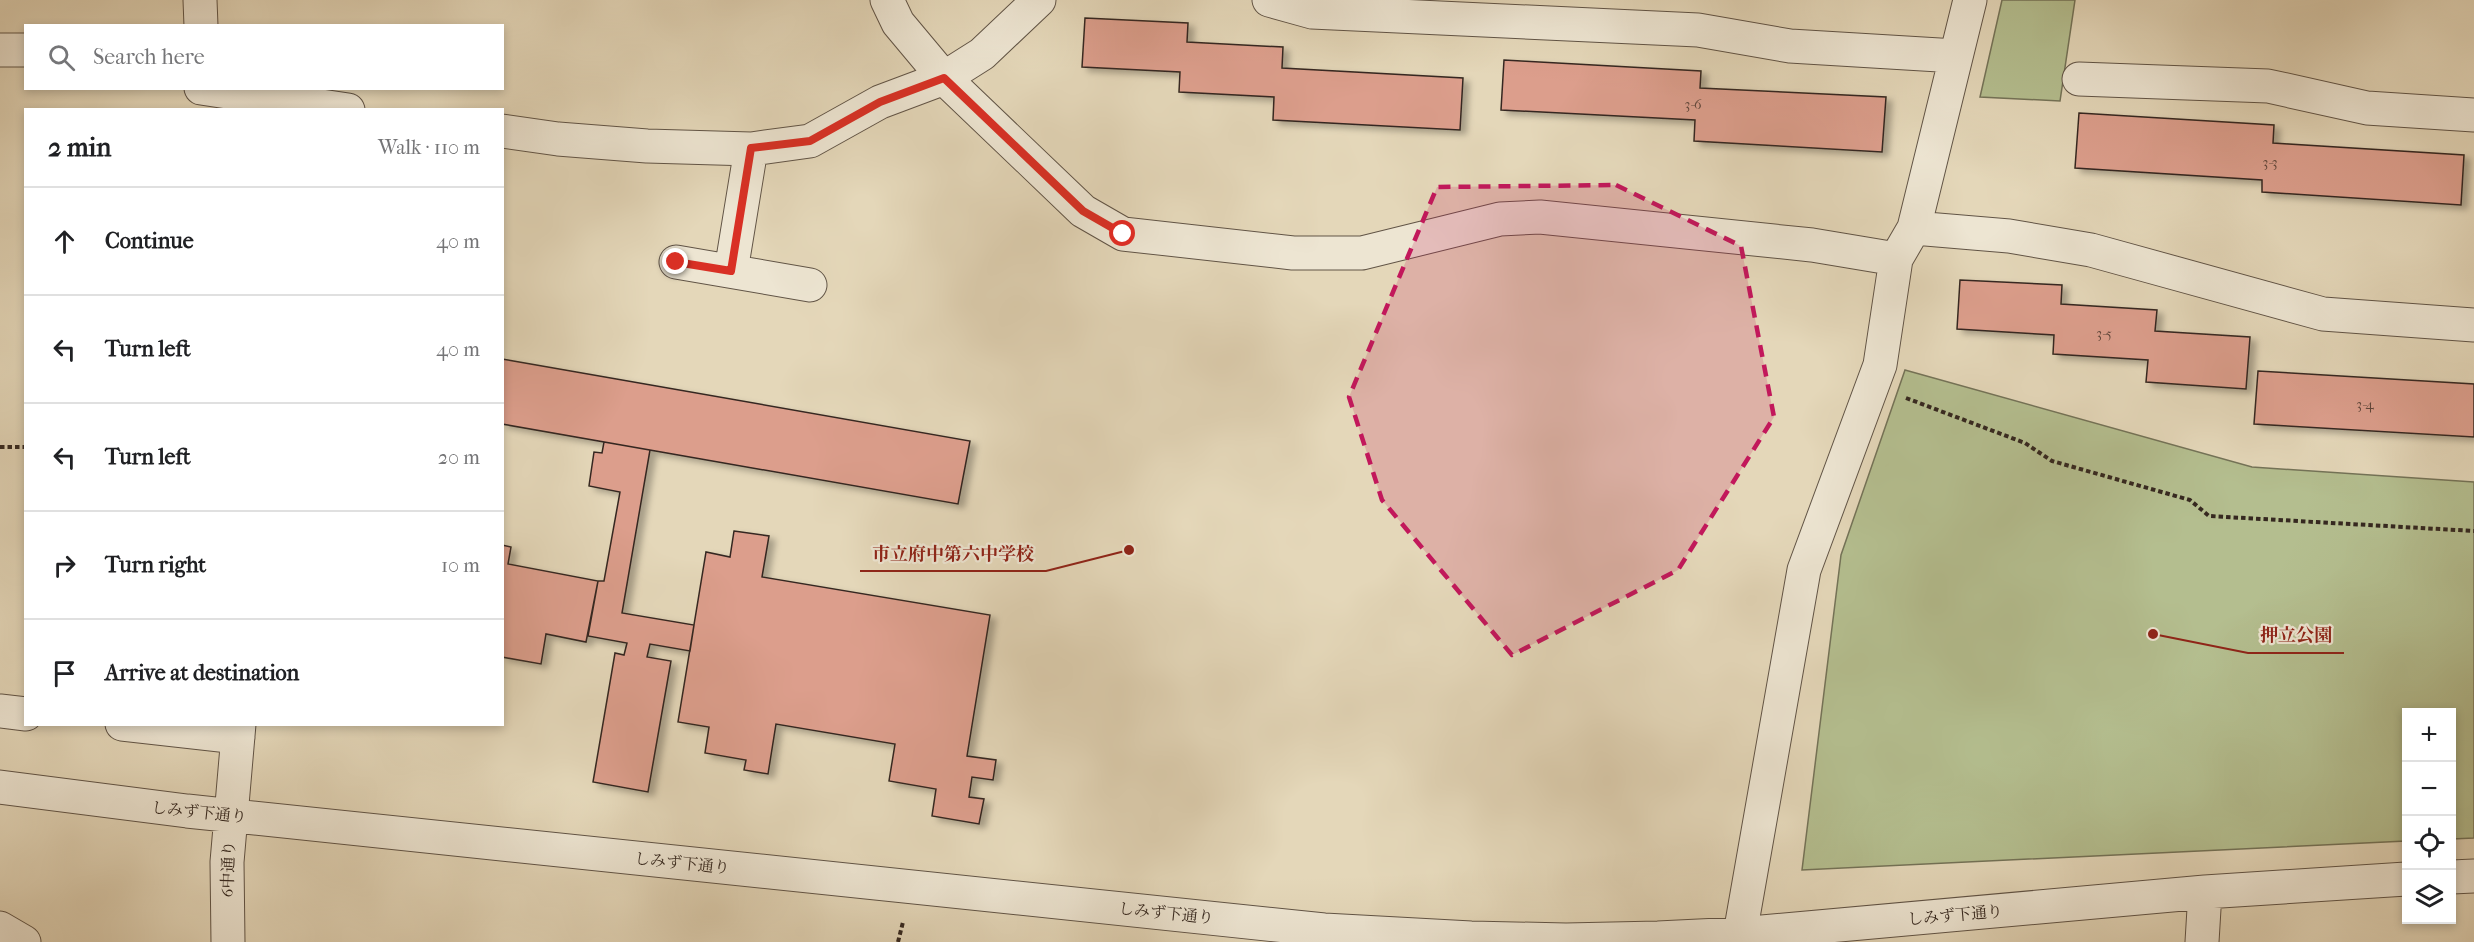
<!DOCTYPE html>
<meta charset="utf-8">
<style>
:root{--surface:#fff;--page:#f6f6f6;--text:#202124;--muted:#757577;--line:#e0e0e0}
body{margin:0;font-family:"IM FELL French Canon","Noto Serif JP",serif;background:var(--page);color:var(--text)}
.controls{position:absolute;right:18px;bottom:18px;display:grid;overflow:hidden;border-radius:0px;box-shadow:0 3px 9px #0003}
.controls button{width:54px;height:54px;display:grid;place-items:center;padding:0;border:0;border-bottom:2px solid var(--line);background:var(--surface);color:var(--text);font:30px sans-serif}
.stop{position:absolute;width:18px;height:18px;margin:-14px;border:4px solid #d93025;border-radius:50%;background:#fff}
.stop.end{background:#d93025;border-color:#fff;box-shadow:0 2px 6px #0008}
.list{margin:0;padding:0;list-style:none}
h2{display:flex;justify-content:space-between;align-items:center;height:78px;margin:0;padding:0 24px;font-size:26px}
h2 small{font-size:20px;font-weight:400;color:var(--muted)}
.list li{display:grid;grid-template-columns:39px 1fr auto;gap:18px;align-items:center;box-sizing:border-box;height:108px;padding:0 24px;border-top:2px solid var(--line)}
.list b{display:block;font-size:22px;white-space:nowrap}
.list em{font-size:20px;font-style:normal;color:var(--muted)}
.icon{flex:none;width:33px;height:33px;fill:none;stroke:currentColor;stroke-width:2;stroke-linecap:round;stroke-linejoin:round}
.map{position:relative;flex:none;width:2474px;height:942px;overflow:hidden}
.search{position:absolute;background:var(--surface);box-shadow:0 3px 9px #0003;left:24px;top:24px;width:480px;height:66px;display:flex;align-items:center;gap:15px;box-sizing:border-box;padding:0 21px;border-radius:0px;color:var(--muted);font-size:22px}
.panel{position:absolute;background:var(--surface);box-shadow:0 3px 9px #0003;left:24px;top:108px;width:480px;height:618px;border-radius:0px}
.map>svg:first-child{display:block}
</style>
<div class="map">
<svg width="2474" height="942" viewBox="0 0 2474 942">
<defs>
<filter id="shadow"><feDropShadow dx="6" dy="4" stdDeviation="3" flood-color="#0004"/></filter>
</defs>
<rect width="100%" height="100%" fill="#e4d7b9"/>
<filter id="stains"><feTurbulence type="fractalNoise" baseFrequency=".00333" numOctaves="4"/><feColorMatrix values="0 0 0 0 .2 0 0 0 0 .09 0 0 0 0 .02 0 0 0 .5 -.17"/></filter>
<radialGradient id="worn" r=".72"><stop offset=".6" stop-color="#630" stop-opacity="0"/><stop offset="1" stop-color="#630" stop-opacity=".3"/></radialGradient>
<path fill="#b4be8f" stroke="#747358" stroke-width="1.5" d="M2002,0H2075L2060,101L1980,97Z
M1905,370L2252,467L2474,482V838L2452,839V712H2406V841L1802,870L1841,555Z"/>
<path fill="#dc9e8c" stroke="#352820" stroke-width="1.5" filter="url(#shadow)" d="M1085,18L1188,23L1187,42L1283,47L1282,68L1463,78L1460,130L1273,120L1274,97L1179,92L1180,72L1082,67Z
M1504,60L1701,71L1700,88L1886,97L1882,152L1694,141L1695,120L1501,110Z
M2079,113L2274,125L2273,143L2464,155L2461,205L2262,192V180L2075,168Z
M1960,280L2062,285L2061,304L2157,310L2155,331L2250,337L2246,389L2146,382L2148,360L2053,354L2054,335L1957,329Z
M502,359L970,441L958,504L502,424Z
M2258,371L2474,384V437L2254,424Z
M604,442L650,450L622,613L694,625L690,651L650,644L647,657L671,661L648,792L593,782L615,653L624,655L627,643L588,636L598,581H604L620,492L589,486L594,452L602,453Z
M734,531L769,536L762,577L990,615L967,756L996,760L993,780L972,777L969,797L984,799L979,824L932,816L936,789L889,781L895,744L776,724L768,774L744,770L746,760L705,753L709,727L678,722L706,552L730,557Z
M502,545L511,547L508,564L598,581L586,642L546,634L541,664L502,657Z"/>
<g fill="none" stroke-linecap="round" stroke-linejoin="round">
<defs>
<path id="minor" d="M200,0L201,26
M887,0L898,23L944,78L1083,211L1123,234L1293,253H1362L1500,219L1540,217L1812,245L1896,259
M1269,0L1312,12L1698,30L1790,46L1956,56
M0,50H26
M2079,79L2268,86L2367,108L2474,115
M201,88L348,110
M502,131L558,139L647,146L751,149L810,141L880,102L944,78L982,54L1039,0
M1914,228L2009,236L2091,250L2323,314L2474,325
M676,262L810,285
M731,271L751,149
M0,711L26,714
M122,724L238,737
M0,787L187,811L1324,930L1471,938L1566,940L1658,938L1740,934L2205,892L2406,879
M2452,877L2474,876
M0,928L24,942
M1740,934L1804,570L1880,365L1896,259L1914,228L1970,0
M228,942L227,862L239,724
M2202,942L2205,892"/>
</defs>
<use href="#minor" stroke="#615446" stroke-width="35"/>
<path stroke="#352820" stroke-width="4" stroke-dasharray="4.5 3" stroke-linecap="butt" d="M1906,398L2025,443L2052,461L2190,500L2209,516L2474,531
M0,447H26
M898,942L903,922"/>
<use href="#minor" stroke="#ede5d2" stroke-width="33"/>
</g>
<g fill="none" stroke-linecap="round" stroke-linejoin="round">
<path stroke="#d93025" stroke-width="8" d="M676,262L731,271L751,148L810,141L880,102L944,78L1083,211L1123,234"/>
</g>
<path fill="#c2185b" fill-opacity="0.2" stroke="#c2185b" stroke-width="4.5" stroke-dasharray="12 8" stroke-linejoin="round" d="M1616,185L1741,246L1774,417L1678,570L1512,655L1382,500L1349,397L1437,187Z"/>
<g text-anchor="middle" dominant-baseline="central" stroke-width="4.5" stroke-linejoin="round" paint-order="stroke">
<g font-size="14" fill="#5f463b">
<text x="1693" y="104">3-6</text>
<text x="2270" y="162">3-3</text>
<text x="2104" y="333">3-5</text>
<text x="2365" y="404">3-4</text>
</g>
<g font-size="16" fill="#352820" stroke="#ede5d2">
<text transform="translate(199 812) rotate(6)">しみず下通り</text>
<text transform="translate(682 863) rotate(6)">しみず下通り</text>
<text transform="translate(228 869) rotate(-88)">6中通り</text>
<text transform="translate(1166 913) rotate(6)">しみず下通り</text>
<text transform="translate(1955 915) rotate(-5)">しみず下通り</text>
</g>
</g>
<path fill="none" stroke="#8f2418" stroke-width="2" d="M1129 550L1046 571H860M2153 634L2248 653H2344"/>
<g fill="#8f2418" stroke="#ede5d2" stroke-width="2">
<circle cx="1129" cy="550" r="6"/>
<circle cx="2153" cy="634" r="6"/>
</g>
<g font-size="18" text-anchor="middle" font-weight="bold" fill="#8f2418" stroke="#ede5d2" stroke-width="4.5" stroke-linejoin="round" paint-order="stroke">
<text x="953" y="560">市立府中第六中学校</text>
<text x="2296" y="641">押立公園</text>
</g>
<rect width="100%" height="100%" filter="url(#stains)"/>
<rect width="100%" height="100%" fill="url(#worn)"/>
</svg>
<div class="controls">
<button>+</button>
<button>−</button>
<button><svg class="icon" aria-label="locate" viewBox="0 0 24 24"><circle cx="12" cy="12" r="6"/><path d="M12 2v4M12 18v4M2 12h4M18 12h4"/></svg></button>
<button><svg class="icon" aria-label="layers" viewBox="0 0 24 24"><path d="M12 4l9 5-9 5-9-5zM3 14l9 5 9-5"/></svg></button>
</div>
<div class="stop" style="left:1123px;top:234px"></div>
<div class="stop end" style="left:676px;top:262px"></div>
<div class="search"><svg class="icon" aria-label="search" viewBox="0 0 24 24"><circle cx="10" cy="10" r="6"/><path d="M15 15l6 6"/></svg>Search here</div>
<section class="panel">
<h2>2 min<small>Walk · 110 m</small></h2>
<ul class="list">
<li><svg class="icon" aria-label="ahead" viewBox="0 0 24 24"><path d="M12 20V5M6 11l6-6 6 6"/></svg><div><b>Continue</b></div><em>40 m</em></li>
<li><svg class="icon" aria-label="left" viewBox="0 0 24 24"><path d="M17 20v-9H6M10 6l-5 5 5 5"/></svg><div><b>Turn left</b></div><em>40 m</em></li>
<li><svg class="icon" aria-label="left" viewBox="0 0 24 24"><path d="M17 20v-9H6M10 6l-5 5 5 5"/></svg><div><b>Turn left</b></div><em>20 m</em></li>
<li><svg class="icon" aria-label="right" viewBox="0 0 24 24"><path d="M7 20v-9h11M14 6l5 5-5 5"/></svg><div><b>Turn right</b></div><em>10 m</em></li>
<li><svg class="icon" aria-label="arrive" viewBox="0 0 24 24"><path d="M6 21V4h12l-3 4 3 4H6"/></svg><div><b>Arrive at destination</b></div></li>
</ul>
</section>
</div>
